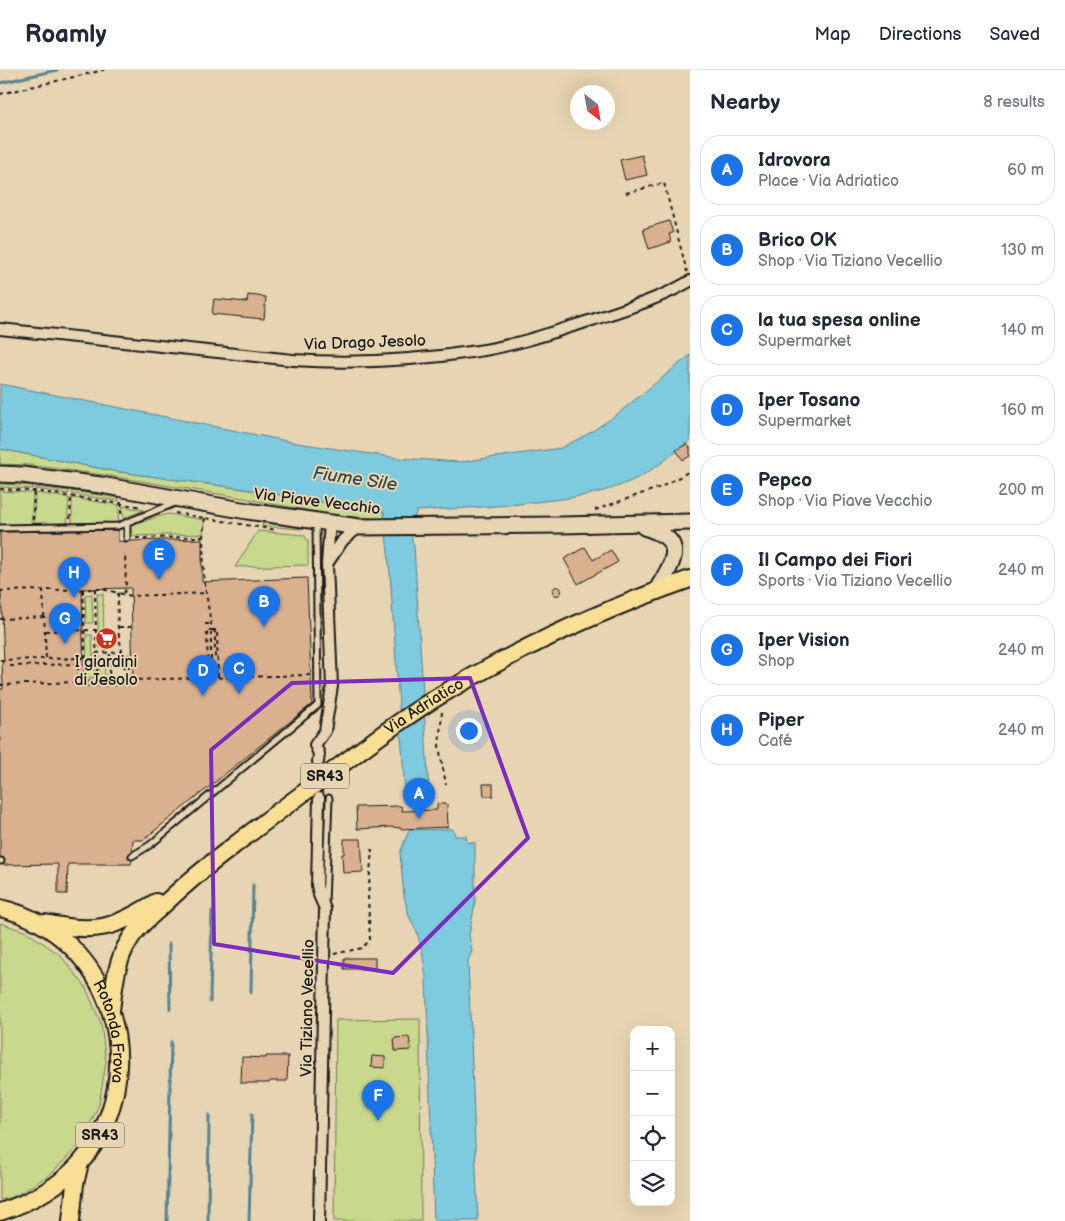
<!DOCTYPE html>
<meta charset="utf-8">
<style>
:root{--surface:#fff;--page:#f6f6f7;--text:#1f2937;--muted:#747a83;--line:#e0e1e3;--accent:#1a73e8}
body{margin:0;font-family:"Balsamiq Sans",sans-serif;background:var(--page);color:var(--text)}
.controls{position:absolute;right:15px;bottom:15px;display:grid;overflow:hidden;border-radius:10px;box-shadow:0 5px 20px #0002}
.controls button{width:45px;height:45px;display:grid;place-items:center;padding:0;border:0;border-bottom:1px solid var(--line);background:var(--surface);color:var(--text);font:25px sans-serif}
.compass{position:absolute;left:570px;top:15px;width:45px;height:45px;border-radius:50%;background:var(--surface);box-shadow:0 5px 20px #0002;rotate:149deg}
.you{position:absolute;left:468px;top:660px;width:18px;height:18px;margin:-12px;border:4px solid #fff;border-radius:50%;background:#1a73e8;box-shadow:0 0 0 8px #1a73e833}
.badge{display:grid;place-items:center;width:32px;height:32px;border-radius:50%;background:var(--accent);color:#fff;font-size:16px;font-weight:700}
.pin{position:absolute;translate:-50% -41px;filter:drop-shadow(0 1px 2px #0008)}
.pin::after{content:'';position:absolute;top:26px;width:18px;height:15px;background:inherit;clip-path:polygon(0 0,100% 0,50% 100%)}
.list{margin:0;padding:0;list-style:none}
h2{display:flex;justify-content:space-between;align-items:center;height:65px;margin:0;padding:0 20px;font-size:21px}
h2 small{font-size:16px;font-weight:400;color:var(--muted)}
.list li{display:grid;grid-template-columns:32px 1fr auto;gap:15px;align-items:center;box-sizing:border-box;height:70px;margin:0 10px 10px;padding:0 10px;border:1px solid var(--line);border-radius:20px}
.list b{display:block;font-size:19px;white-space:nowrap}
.list p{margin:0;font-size:16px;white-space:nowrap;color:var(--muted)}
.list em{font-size:16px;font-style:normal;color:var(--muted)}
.icon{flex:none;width:28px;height:28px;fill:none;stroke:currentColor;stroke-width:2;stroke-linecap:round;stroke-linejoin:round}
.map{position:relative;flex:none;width:690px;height:1151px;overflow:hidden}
header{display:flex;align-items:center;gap:30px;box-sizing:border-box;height:70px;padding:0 25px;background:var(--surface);border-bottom:1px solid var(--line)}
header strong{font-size:24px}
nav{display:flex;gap:28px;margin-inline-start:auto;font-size:18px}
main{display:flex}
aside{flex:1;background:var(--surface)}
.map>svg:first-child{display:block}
</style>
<header>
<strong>Roamly</strong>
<nav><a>Map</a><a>Directions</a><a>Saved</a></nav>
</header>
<main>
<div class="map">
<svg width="690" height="1151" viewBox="0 0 690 1151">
<rect width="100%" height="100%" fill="#e7d4b2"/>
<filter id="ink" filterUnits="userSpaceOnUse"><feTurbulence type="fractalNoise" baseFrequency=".02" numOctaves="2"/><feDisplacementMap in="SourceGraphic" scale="10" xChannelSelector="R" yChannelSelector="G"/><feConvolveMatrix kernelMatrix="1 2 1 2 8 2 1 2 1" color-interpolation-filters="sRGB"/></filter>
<g filter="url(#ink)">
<path fill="#c8d98d" stroke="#727a54" d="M0,379L113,401L244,419L384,442L385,449L331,445L243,428L104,405L29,395L0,394Z
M0,414L33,416L32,419L0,417Z
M35,417L69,421V424L35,419Z
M0,421L33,423L31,455L0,456Z
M72,421L119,428V431L72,424Z
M35,423L69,428L67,454L34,455Z
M72,428L119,435L118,455H72Z
M122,436L144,440L124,448Z
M168,444L204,450L203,464L129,466L130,455Z
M263,453L296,456L301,459L262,456Z
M258,461L304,465L308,471V495L235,497Z
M92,524L93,553H86L85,525Z
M97,524H103L104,577H99Z
M86,565H92L94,608H87Z
M99,588H104L105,608H99Z
M0,853L27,862L60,885L85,916L101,953L106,992L99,1035L81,1073L51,1104L15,1126L0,1130Z
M420,949L421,1151H334L336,950Z"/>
<path fill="#7ecade" stroke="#578490" d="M690,285V371C672,385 654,400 633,410C606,423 574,428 544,431C502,437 460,438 417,441C411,452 409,464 414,476L429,722H423V727H410L409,722H405L390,504L384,442L244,419L113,401L0,379V314L297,373L398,388L460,392L561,378L588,364L615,346Z
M453,759L455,766H466L467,772L475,773V833L469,865L472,881L468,891L478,1151H434L426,906L422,881L417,862L409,846L404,826L400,783L409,760Z"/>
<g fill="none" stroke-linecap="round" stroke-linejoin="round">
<path stroke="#578490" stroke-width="3" d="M0,13L57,0
M169,874L170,939
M251,923L253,815
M210,932L212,841
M167,1151L171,972
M208,1151L209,1045
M249,1151L252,1044"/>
</g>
<path fill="#dab18f" stroke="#1c1c1c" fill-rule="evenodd" d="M642,85L647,105L625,110L620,90Z
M669,151L673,163L669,164L671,172L649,179L643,159Z
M248,225L266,227L264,249L212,244L214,229L247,232Z
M687,374L690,378V386L683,390L676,380Z
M118,460V471L127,472L130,471L202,469V512L307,508L312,634L143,770H133L132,781L128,786L129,789L132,790L131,794H68L67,824H58V794L3,795L5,789L0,787V619H3L2,592H4L1,520H0V462ZM131,518L133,615L84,616L82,519Z
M585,477L593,490L611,480L618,492L578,514L564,489Z
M552.5 521a4.5 4.5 0 1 1 9 0a4.5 4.5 0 1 1-9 0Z
M483,714H493V726H484Z
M437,734H447L448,757L400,759V758L392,757L357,759L356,737L401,736L402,741L437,740Z
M344,769H361L363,802L343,803L342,784H344Z
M344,888H375V899H344Z
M409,967L411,980L395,981L394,968Z
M266,986H288L287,1011H270L269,1013H241L242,987L266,988Z
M372,986L385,987V998L371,997Z"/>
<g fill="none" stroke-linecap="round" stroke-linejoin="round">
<path stroke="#beaf94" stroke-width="10" stroke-dasharray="10 5" stroke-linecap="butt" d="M318,692L319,728"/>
<defs>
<path id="lane" d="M127,452V468
M0,458L118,456L175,433
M132,786L150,775L318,635L316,453
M0,791H1
M325,833L329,728"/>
<path id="street" d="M0,259L293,290C353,294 419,290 478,281C517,275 554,262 592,250C625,239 660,229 690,211
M330,452L327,494L343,470L359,457
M318,692L319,684L315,675L325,661L332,616L327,494
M319,1151L325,839L319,825L317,815L319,728"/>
<path id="secondary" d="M0,404L22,405L101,415L247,441L359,457L561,455L690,452
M644,457C689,470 674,491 656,521"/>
<g id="primary">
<path id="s1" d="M0,838C113,864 156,1006 80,1093C58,1118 31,1132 0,1142"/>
<path d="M45,853C95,864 113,859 156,832"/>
<path id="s2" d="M111,940C114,917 116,891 129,871C136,858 149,848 160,838C183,816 207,796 232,777C268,749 305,722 341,695C370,673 399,651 431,631C512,581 599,541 690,509"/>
<path d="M71,1151L75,1114L80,1093"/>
</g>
</defs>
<use href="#lane" stroke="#1c1c1c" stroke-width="9"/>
<use href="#street" stroke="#1c1c1c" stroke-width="14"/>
<use href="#secondary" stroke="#1c1c1c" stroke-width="19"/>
<use href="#primary" stroke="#1c1c1c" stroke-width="20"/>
<path stroke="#1c1c1c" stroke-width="2" stroke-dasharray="4 4" stroke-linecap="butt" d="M0,24L104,0
M626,123L664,113L687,202
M0,419L34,421L143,437
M121,432V447
M595,440L661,417L690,401
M175,443L276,460
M205,448L203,467L204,510L212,560H207L208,608
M70,449L71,426
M33,450L34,422
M136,468L203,467
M95,519L97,607
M43,520L46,588
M83,520L86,613
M0,521L102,519L131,526L207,523
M118,523C118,535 117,547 118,559C120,575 125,590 125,606
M124,523L126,518L125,483
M0,549L44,547
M205,554H212
M119,557H131
M212,560H217L218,608
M213,560L215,562V590
M45,561L95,560
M96,583L122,582L132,587
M129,587V610L310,605
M78,588V612
M0,590L85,588
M211,590V562L212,560
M10,596L78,594
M109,612L110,582
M0,615L129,610
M442,642L439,676L446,715
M334,884L362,878L370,870L368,827L372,779"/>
<use href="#lane" stroke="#e7d4b2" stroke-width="5"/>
<use href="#street" stroke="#e7d4b2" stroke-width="10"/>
<use href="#secondary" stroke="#e7d4b2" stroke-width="15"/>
<use href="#primary" stroke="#f9df96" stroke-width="16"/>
</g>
</g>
<path fill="none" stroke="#7b2cbf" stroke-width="4" stroke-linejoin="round" d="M470,608L528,768L393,903L214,874L211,680L292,613Z"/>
<defs>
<symbol id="supermarket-disc" viewBox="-11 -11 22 22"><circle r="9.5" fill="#c8321e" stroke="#e7d4b2"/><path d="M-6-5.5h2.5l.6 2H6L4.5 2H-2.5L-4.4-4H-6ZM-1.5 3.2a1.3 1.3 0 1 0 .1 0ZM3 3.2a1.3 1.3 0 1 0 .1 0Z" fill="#fff"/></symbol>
</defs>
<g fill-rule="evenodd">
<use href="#supermarket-disc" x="94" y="556" width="25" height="25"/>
</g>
<g text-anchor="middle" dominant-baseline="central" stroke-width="4" stroke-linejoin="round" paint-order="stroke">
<g fill="#e7d4b2" stroke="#595349" stroke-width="1">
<rect x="301" y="693.5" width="48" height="25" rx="4"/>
<rect x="76" y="1052.5" width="48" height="25" rx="4"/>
</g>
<g font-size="15" font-weight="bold" fill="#1c1c1c">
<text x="325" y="706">SR43</text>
<text x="100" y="1065">SR43</text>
</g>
<g font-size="16" fill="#1c1c1c" stroke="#e7d4b2">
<text transform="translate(365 273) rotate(-2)">Via Drago Jesolo</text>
<text transform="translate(317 432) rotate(7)">Via Piave Vecchio</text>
<text stroke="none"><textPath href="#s2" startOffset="450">Via Adriatico</textPath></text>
<text transform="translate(308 938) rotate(-89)">Via Tiziano Vecellio</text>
<text stroke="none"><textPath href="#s1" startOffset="178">Rotonda Frova</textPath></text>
</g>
<g font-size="16" fill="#1c1c1c" stroke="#e7d4b2">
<text x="106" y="592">I giardini<tspan x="106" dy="18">di Jesolo</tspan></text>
</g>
<g font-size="18" font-style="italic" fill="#34484c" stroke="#e7d4b2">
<text transform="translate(355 409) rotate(8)">Fiume Sile</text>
</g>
</g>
</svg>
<div class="controls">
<button>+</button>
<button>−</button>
<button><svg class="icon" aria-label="locate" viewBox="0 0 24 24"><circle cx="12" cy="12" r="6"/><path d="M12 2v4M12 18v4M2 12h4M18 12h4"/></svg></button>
<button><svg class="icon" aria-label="layers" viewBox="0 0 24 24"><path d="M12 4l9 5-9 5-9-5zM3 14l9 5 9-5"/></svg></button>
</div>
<svg class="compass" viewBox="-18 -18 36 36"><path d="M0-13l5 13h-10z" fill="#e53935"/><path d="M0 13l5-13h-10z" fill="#747a83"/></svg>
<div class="you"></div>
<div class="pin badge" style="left:419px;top:749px">A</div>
<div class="pin badge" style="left:264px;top:557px">B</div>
<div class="pin badge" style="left:239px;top:624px">C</div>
<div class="pin badge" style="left:203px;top:626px">D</div>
<div class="pin badge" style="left:159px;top:510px">E</div>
<div class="pin badge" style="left:378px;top:1051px">F</div>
<div class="pin badge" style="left:65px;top:574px">G</div>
<div class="pin badge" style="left:74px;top:528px">H</div>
</div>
<aside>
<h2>Nearby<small>8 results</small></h2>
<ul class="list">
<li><span class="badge">A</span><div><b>Idrovora</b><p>Place · Via Adriatico</p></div><em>60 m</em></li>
<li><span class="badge">B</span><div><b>Brico OK</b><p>Shop · Via Tiziano Vecellio</p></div><em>130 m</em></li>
<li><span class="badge">C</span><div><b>la tua spesa online</b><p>Supermarket</p></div><em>140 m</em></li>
<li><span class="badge">D</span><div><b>Iper Tosano</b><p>Supermarket</p></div><em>160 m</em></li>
<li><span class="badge">E</span><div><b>Pepco</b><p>Shop · Via Piave Vecchio</p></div><em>200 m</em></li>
<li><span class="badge">F</span><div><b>Il Campo dei Fiori</b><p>Sports · Via Tiziano Vecellio</p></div><em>240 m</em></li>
<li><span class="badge">G</span><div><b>Iper Vision</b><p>Shop</p></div><em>240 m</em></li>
<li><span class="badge">H</span><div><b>Piper</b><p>Café</p></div><em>240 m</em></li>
</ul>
</aside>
</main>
